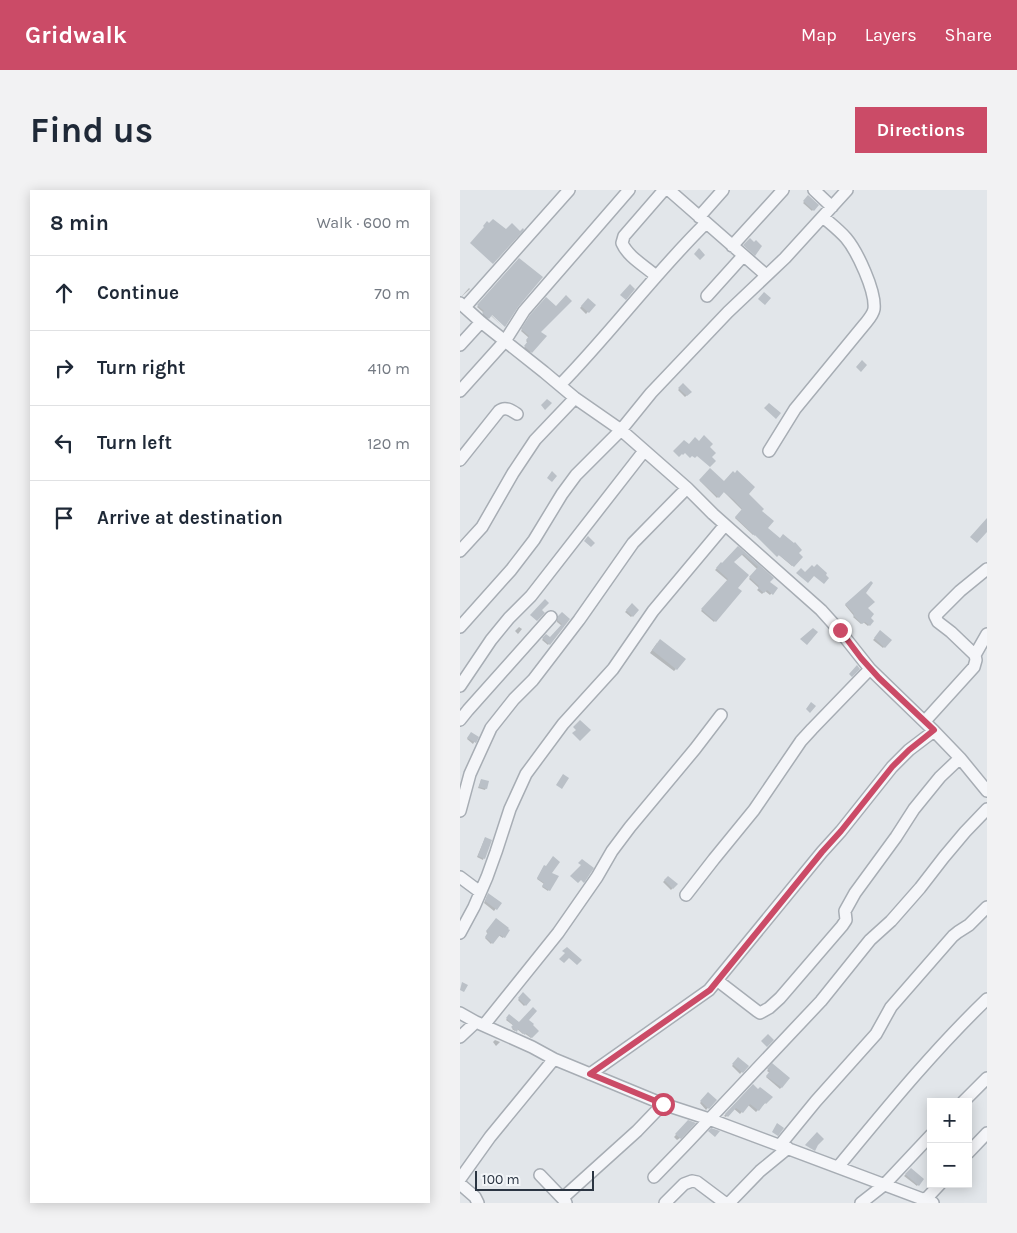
<!DOCTYPE html>
<meta charset="utf-8">
<style>
:root{--surface:#fff;--page:#f2f2f3;--text:#1f2937;--muted:#747a83;--line:#e0e1e3;--accent:#cb4b67}
body{margin:0;font-family:Karla,sans-serif;background:var(--page);color:var(--text)}
.controls{position:absolute;right:15px;bottom:15px;display:grid;overflow:hidden;border-radius:0px;box-shadow:0 2px 12px #0003}
.controls button{width:45px;height:45px;display:grid;place-items:center;padding:0;border:0;border-bottom:1px solid var(--line);background:var(--surface);color:var(--text);font:25px sans-serif}
.scale{position:absolute;left:15px;bottom:12px;width:119px;box-sizing:border-box;padding-left:5px;border:2px solid #2b3542;border-top:0;font-size:14px;line-height:18px;white-space:nowrap;color:#2b3542;-webkit-text-stroke:4px #f2f5f8;paint-order:stroke}
.stop{position:absolute;width:15px;height:15px;margin:-11px;border:4px solid #cb4b67;border-radius:50%;background:#fff}
.stop.end{background:#cb4b67;border-color:#fff;box-shadow:0 1px 5px #0008}
.list{margin:0;padding:0;list-style:none}
h2{display:flex;justify-content:space-between;align-items:center;height:65px;margin:0;padding:0 20px;font-size:21px}
h2 small{font-size:16px;font-weight:400;color:var(--muted)}
.list li{display:grid;grid-template-columns:32px 1fr auto;gap:15px;align-items:center;box-sizing:border-box;height:75px;padding:0 20px;border-top:1px solid var(--line)}
.list b{display:block;font-size:19px;white-space:nowrap}
.list em{font-size:16px;font-style:normal;color:var(--muted)}
.icon{flex:none;width:28px;height:28px;fill:none;stroke:currentColor;stroke-width:2;stroke-linecap:round;stroke-linejoin:round}
.map{position:relative;flex:none;width:527px;height:1013px;overflow:hidden;border-radius:0px}
header{display:flex;align-items:center;gap:30px;box-sizing:border-box;height:70px;padding:0 25px;background:var(--accent);color:#fff}
header strong{font-size:24px}
nav{display:flex;gap:28px;margin-inline-start:auto;font-size:18px}
.intro{display:flex;align-items:center;justify-content:space-between;box-sizing:border-box;height:120px;padding:0 30px}
h1{margin:0;font-size:35px}
.button{padding:12px 22px;border-radius:0px;background:var(--accent);color:#fff;font-size:18px;font-weight:700}
main{display:flex;gap:30px;padding:0 30px}
aside{flex:1;background:var(--surface);border-radius:0px;box-shadow:0 2px 12px #0003}
.map>svg:first-child{display:block}
</style>
<header>
<strong>Gridwalk</strong>
<nav><a>Map</a><a>Layers</a><a>Share</a></nav>
</header>
<div class="intro"><h1>Find us</h1><a class="button">Directions</a></div>
<main>
<aside>
<h2>8 min<small>Walk · 600 m</small></h2>
<ul class="list">
<li><svg class="icon" aria-label="ahead" viewBox="0 0 24 24"><path d="M12 20V5M6 11l6-6 6 6"/></svg><div><b>Continue</b></div><em>70 m</em></li>
<li><svg class="icon" aria-label="right" viewBox="0 0 24 24"><path d="M7 20v-9h11M14 6l5 5-5 5"/></svg><div><b>Turn right</b></div><em>410 m</em></li>
<li><svg class="icon" aria-label="left" viewBox="0 0 24 24"><path d="M17 20v-9H6M10 6l-5 5 5 5"/></svg><div><b>Turn left</b></div><em>120 m</em></li>
<li><svg class="icon" aria-label="arrive" viewBox="0 0 24 24"><path d="M6 21V4h12l-3 4 3 4H6"/></svg><div><b>Arrive at destination</b></div></li>
</ul>
</aside>
<div class="map">
<svg width="527" height="1013" viewBox="0 0 527 1013">
<rect width="100%" height="100%" fill="#e2e6ea"/>
<path fill="#0003" d="M349,7L357,15L352,21L343,13Z
M59,69L27,122L43,137L31,125L27,129L22,125L24,123L17,117Z
M9,98L10,99L1,107Z
M128,109L134,115L126,124L120,118Z
M69,128L80,142L70,163L64,158L68,153L66,151L69,148L61,141Z
M223,195L230,202L225,207L218,200Z
M250,279L264,293L287,304L301,321L306,338L341,367L332,376L294,344L293,345L275,328L282,320L263,301L257,308L240,291Z
M278,358L312,388L308,392L316,398L310,405L305,401L302,404L297,400L299,398L289,389L297,379L281,364L273,372L276,398L280,401L254,432L241,421L268,391L255,380L261,374L262,375Z
M411,393L404,403L409,428L413,431L408,436L403,432L401,434L393,427L394,426L385,415Z
M172,415L178,420L171,427L165,422Z
M97,429H109L88,455L82,450L86,445L90,449L102,436L97,432Z
M59,437L62,439L58,444L55,441Z
M421,442L430,450L423,458L413,450Z
M197,453L216,479L214,481L190,463Z
M10,545L17,547L13,554L7,549Z
M21,590L26,598L25,600L18,598Z
M25,648L30,651L23,670L17,667Z
M83,678L90,684L97,687L88,701L82,697L84,694L77,689Z
M208,687L216,694L211,700L203,692Z
M27,706L40,713L34,721L24,713Z
M37,730L48,740L43,748L38,745L31,754L25,748L29,744L26,742Z
M63,804L70,810L64,816L58,810Z
M49,826L59,834L67,830L77,841L71,848L64,843L63,844L57,839L55,841L52,839L54,836L46,830Z
M35,850L40,852L36,856L33,852Z
M278,869L287,876L280,884L272,876Z
M312,875L328,888L320,899L306,887L310,883L307,881Z
M291,897L311,907L296,922L288,915L280,924L273,918L266,927L264,926Z
M248,904L255,910L246,920L240,913Z
M226,934L220,948L217,950L214,947Z
M451,979L462,989L457,996L444,986Z"/>
<path fill="#bac0c7" d="M348,5L359,15L354,21L343,11Z
M33,29L46,39L52,33L60,41L63,38L64,40L33,74L10,53L24,37L23,36L27,31L29,33Z
M290,48L294,52L296,50L302,56L295,66L283,55Z
M239,58L245,65L240,70L234,64Z
M59,68L83,87L58,117L45,137L32,125L29,129L22,123L24,121L17,115Z
M170,94L175,99L166,110L160,105Z
M304,102L311,108L305,115L298,109Z
M106,105L112,111L81,142L87,146L72,163L64,156L68,151L66,150L69,146L61,139L70,125L86,107L96,116Z
M128,108L136,115L129,123L121,116Z
M402,170L407,175L401,182L396,177Z
M223,193L232,202L227,206L218,198Z
M87,209L92,213L85,220L81,215Z
M309,213L321,223L316,229L304,218Z
M244,245L253,254L250,257L256,263L252,267L256,271L250,277L237,266L235,268L232,266L230,268L225,263L223,265L222,264L219,267L213,261L224,250L229,254L235,247L239,251Z
M250,278L264,291L273,281L275,283L277,280L295,297L289,304L304,319L302,321L314,331L308,338L320,348L323,344L334,353L335,352L342,360L339,363L343,367L334,377L319,365L317,367L295,345V346L275,327L282,319L274,310L264,302L259,308L239,290Z
M92,281L97,286L92,292L87,288Z
M527,328V342L517,353L510,347Z
M128,346L135,353L131,357L124,351Z
M278,356L314,388L310,392L318,398L313,405L307,400L304,403L298,398L299,396L289,387L298,377L283,364L274,372L289,385L278,398L282,401L256,432L241,419L268,389L256,378L261,372L262,373Z
M357,374L367,383L366,385L369,388L364,394L354,386L348,393L336,383L341,378L345,382L352,375L354,377Z
M411,391L413,393L406,403L415,412L408,418L414,424L411,428L414,431L410,436L405,432L402,434L393,425L394,424L385,414Z
M85,409L89,413L82,420L85,423L77,431L70,425Z
M172,413L179,420L173,427L166,420Z
M102,422L110,429L90,455L82,448L86,444L90,447L102,434L97,430L98,426Z
M353,438L358,442L347,455L340,449Z
M420,440L432,450L425,458L414,448Z
M200,449L226,469L217,480L192,460Z
M397,475L400,479L392,487L389,484Z
M351,512L356,516L350,523L346,519Z
M120,530L131,540L120,551L112,543L116,540L113,537Z
M11,542L19,547L16,553L7,548Z
M103,584L109,588L102,599L96,595Z
M21,589L29,591L27,599L19,597Z
M25,647L32,650L25,669L18,666Z
M93,666L100,672L92,683L99,686L90,701L82,696L84,693L77,688L84,675L86,676Z
M122,669L134,678L124,693L121,690L118,693L110,686L121,675L118,673Z
M208,686L218,694L213,699L204,690Z
M28,703L42,713L37,720L25,711Z
M36,728L49,738L48,739L50,740L45,748L40,745L33,754L25,747L28,742L26,741Z
M107,757L122,770L117,775L109,768L104,773L99,769L105,763L102,761Z
M2,792L8,795L4,802L0,800Z
M63,802L71,810L66,816L58,808Z
M73,817L77,821L69,830L74,834L73,835L79,841L72,848L66,843L65,845L58,839L57,842L51,837L53,835L46,828L49,824L59,832Z
M308,844L314,850L307,857L301,851Z
M278,867L289,876L283,883L272,874Z
M312,873L330,888L322,898L306,886L310,881L307,879Z
M293,894L298,899L300,897L313,907L306,914L305,913L299,921L290,914L283,923L276,918L268,927L265,924Z
M248,902L257,910L249,919L240,911Z
M228,930L236,933L221,949L215,944Z
M317,933L324,938L318,946L312,942Z
M251,938L260,941L255,947L248,941Z
M357,942L364,949L358,955L355,961L345,955Z
M451,978L464,989L459,996L445,984Z"/>
<g fill="none" stroke-linecap="round" stroke-linejoin="round">
<defs>
<path id="minor" d="M209,0L306,85
M354,0L372,17
M239,27L263,0
M272,56L323,0
M196,86C185,76 168,67 162,53L164,46L204,0
M247,106L283,66
M0,113L21,132L84,182L115,208L161,240L227,298L253,324L361,420L379,440L410,479L474,541L500,568L527,601
M5,117L109,0
M0,155L21,132
M100,195C151,143 194,84 246,33
M0,201L45,151L64,121L169,0
M309,261L335,219L404,135C408,130 413,125 414,119C416,101 397,61 386,48C379,40 371,34 363,27
M0,270L39,221C45,216 51,220 57,224
M0,361L22,337L53,283L75,250L115,208
M0,437L51,380L74,350L102,304L116,285L161,240L191,203L268,122L325,68L387,0
M515,465L527,444
M0,496L31,450L49,428L71,406L184,261
M0,530L8,520L91,427
M465,531L514,477L516,470L515,465L491,442L478,432L475,426L500,401L527,379
M0,621L10,584L31,538L54,509L73,490L119,430L173,353L227,298
M0,687L20,702
M226,705L254,669L294,620L341,551L352,539L410,479
M0,743L14,717L27,687L36,662L50,619L66,584L103,534L153,479L193,421L265,335
M258,791L297,821L300,823L309,818L320,808L382,736L386,730L385,721L395,703L436,647L454,619L480,587L500,568
M0,823L16,832L72,857L94,869L203,914L249,929L473,1013
M24,835L98,743L137,687L152,661L170,637L235,559L261,525
M0,847L16,832
M130,884L249,800L362,662L381,641L432,577L449,560L474,541
M503,912L527,888
M320,955L356,911L416,844L431,817L493,746L498,742L509,735L527,717
M508,963L527,943
M378,977C426,919 473,861 527,809
M80,985L104,1010
M194,987L225,955L361,811L410,750L431,731L460,698L484,667L505,642L527,619
M0,989L30,947L94,869
M0,994L15,1007L18,1013
M465,1010L480,994
M106,1013L104,1008L106,1005L177,941L203,914
M205,1013L224,994L232,991L237,992L265,1013
M269,1013L300,981L328,958
M401,1013L424,995L471,945"/>
</defs>
<use href="#minor" stroke="#a7adb4" stroke-width="14"/>
<use href="#minor" stroke="#f5f6f9" stroke-width="11"/>
</g>
<g fill="none" stroke-linecap="round" stroke-linejoin="round">
<path stroke="#cb4b67" stroke-width="6" d="M203,914L130,884L250,800L362,662L381,641L432,577L449,560L474,540L419,488L401,468L380,440"/>
</g>
</svg>
<div class="controls">
<button>+</button>
<button>−</button>
</div>
<div class="scale">100 m</div>
<div class="stop" style="left:203px;top:914px"></div>
<div class="stop end" style="left:380px;top:440px"></div>
</div>
</main>
